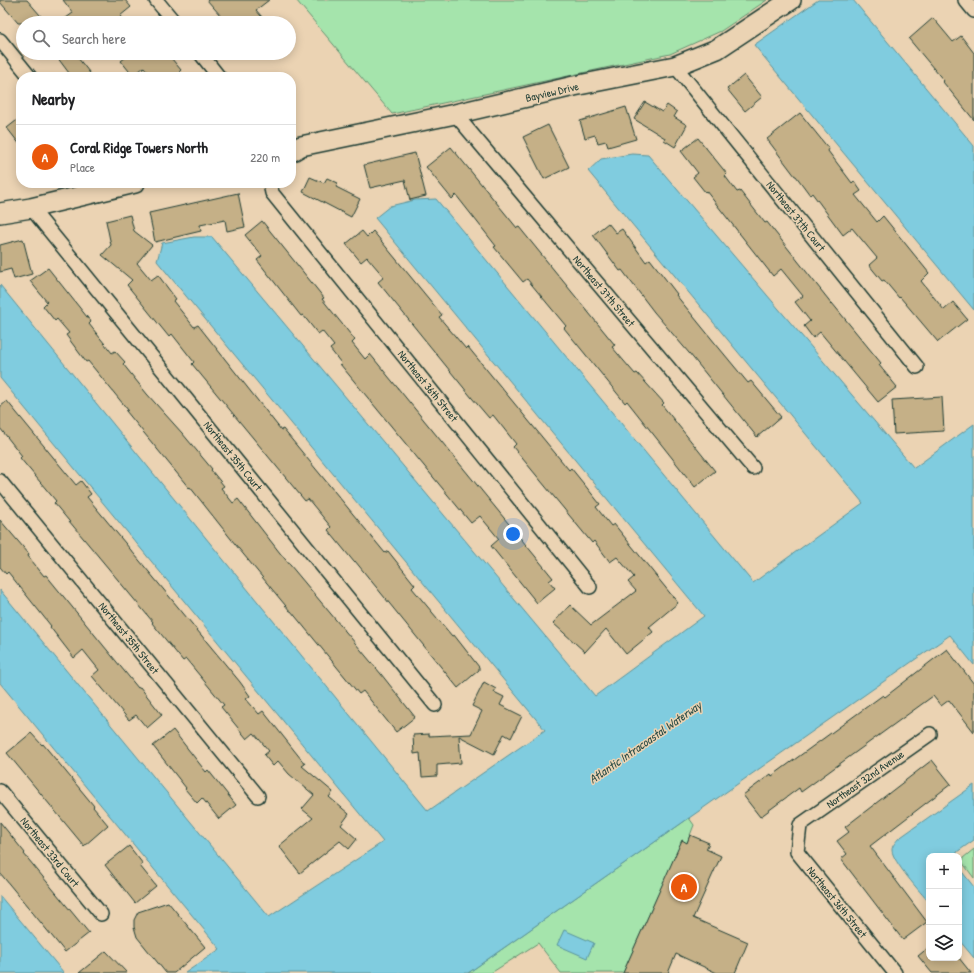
<!DOCTYPE html>
<meta charset="utf-8">
<style>
:root{--surface:#fff;--page:#f6f6f6;--text:#202124;--muted:#757577;--line:#e0e0e0;--accent:#ea580c}
body{margin:0;font-family:"Patrick Hand",sans-serif;background:var(--page);color:var(--text)}
.controls{position:absolute;right:12px;bottom:12px;display:grid;overflow:hidden;border-radius:8px;box-shadow:0 2px 10px #0003}
.controls button{width:36px;height:36px;display:grid;place-items:center;padding:0;border:0;border-bottom:1px solid var(--line);background:var(--surface);color:var(--text);font:20px sans-serif}
.you{position:absolute;left:513px;top:534px;width:14px;height:14px;margin:-10px;border:3px solid #fff;border-radius:50%;background:#1a73e8;box-shadow:0 0 0 6px #1a73e833}
.badge{display:grid;place-items:center;width:26px;height:26px;border-radius:50%;background:var(--accent);color:#fff;font-size:13px;font-weight:700}
.pin{position:absolute;translate:-50% -50%;border:2px solid #fff;box-shadow:0 1px 4px #0006}
.list{margin:0;padding:0;list-style:none}
h2{display:flex;justify-content:space-between;align-items:center;height:52px;margin:0;padding:0 16px;font-size:17px}
h2 small{font-size:13px;font-weight:400;color:var(--muted)}
.list li{display:grid;grid-template-columns:26px 1fr auto;gap:12px;align-items:center;box-sizing:border-box;height:64px;padding:0 16px;border-top:1px solid var(--line)}
.list b{display:block;font-size:15px;white-space:nowrap}
.list p{margin:0;font-size:13px;white-space:nowrap;color:var(--muted)}
.list em{font-size:13px;font-style:normal;color:var(--muted)}
.icon{flex:none;width:22px;height:22px;fill:none;stroke:currentColor;stroke-width:2;stroke-linecap:round;stroke-linejoin:round}
.map{position:relative;flex:none;width:974px;height:973px;overflow:hidden}
.search{position:absolute;background:var(--surface);box-shadow:0 2px 10px #0003;left:16px;top:16px;width:280px;height:44px;display:flex;align-items:center;gap:10px;box-sizing:border-box;padding:0 14px;border-radius:22px;color:var(--muted);font-size:15px}
.panel{position:absolute;background:var(--surface);box-shadow:0 2px 10px #0003;left:16px;top:72px;width:280px;height:116px;border-radius:16px}
.map>svg:first-child{display:block}
</style>
<div class="map">
<svg width="974" height="973" viewBox="0 0 974 973">
<rect width="100%" height="100%" fill="#ebd3b3"/>
<filter id="ink" filterUnits="userSpaceOnUse"><feTurbulence type="fractalNoise" baseFrequency=".025" numOctaves="2"/><feDisplacementMap in="SourceGraphic" scale="8" xChannelSelector="R" yChannelSelector="G"/><feConvolveMatrix kernelMatrix="1 2 1 2 8 2 1 2 1" color-interpolation-filters="sRGB"/></filter>
<g filter="url(#ink)">
<path fill="#a5e4ac" stroke="#629070" d="M296,0H767L721,31L670,54L392,114Z
M689,818L694,825L687,843L682,841L623,973H561L538,943L491,973H468Z
M974,849V878L962,862L963,858Z"/>
<path fill="#80ccdf" stroke="#59939b" d="M818,0H853L974,146V310L754,45Z
M632,154L648,155L914,468L974,424V665L950,635L468,973H185L220,949L0,683V590L269,917L383,842L0,378V285L428,811L545,730L157,261L162,243L194,237H212L595,696L704,616L375,218L390,206L415,200L436,199L753,583L863,503L588,171L601,159Z
M974,785V840L957,852V856H929V902C921,893 892,861 892,850C892,846 895,843 898,839Z
M959,868L974,887V958L959,940Z
M0,896L64,973H0Z
M564,930L594,943L587,958L557,945Z"/>
<path fill="#c5b087" stroke="#1f3d34" d="M0,0H27L47,23H18L0,2Z
M63,0H125L131,7L120,16L126,23H59L73,13Z
M207,0H269L256,10L267,23H227Z
M933,18L953,42L961,36L974,53V120L943,82L944,81L909,39Z
M54,53H74L93,77H72Z
M131,53H167L181,70L174,77H152L144,67L133,76L121,61Z
M744,75L762,97L745,111L727,89Z
M645,102L662,112L667,105L677,112L674,117L687,125L675,147L664,140L665,138L634,119Z
M626,107L636,139L608,147L606,141L598,143L595,135L585,138L580,121Z
M800,113L829,149L828,151L852,183L854,181L861,191L855,195L877,222L883,216L929,273L921,281L944,310L953,302L967,319L938,342L900,297L899,298L884,280L882,281L869,265L877,258L852,228L843,235L812,193L810,195L796,176H795L767,139Z
M21,117V146L7,128Z
M548,125L569,167L544,179L523,137Z
M698,138L727,174L725,176L737,192L740,191L765,223L767,222L832,304V303L881,363L879,365L897,387L878,402L820,332L813,338L804,326L810,321L795,302L803,296L781,269L773,276L706,191L705,192L693,177L698,173L681,151Z
M451,147L517,228L519,227L615,345L612,347L635,374L637,373L664,403L662,405L715,471L695,487L627,401L625,403L564,328L566,326L527,279L523,282L494,247L496,246L456,195L452,199L426,167Z
M415,153L426,196L410,200L405,180L370,188L364,165Z
M310,177L324,183L327,178L338,183L336,187L360,199L351,217L303,192Z
M238,193L245,227L227,231L225,220L200,225L201,231L155,242L149,213Z
M130,215L134,231L152,245L137,263L151,280L158,275L176,299L173,301L194,327L198,325L281,430L283,429L385,553L388,551L415,585L412,588L452,636L454,635L479,667V670L458,688L355,561L354,562L328,530L331,527L308,499L305,501L192,364L194,362L172,334L169,337L127,285L132,280L102,255L111,245L106,221Z
M262,221L324,298L322,299L355,340L352,343L365,359L370,354L553,578L549,581L555,588L537,603L491,546L499,539L480,516L471,523L340,364L341,363L330,349L334,346L322,331L318,334L303,315L301,316L257,260L262,256L245,235Z
M608,223L616,233L622,229L646,262L650,259L677,294L676,295L715,343L748,383L751,381L781,417L757,437L689,353L654,312L622,270L620,271L593,235Z
M362,231L367,237L373,231L442,315L439,317L466,349L468,347L569,470L571,468L600,504L596,507L611,526L614,524L678,603L649,627L653,632L626,654L606,629L585,652L553,623L570,605L591,625L636,591L628,582L634,577L617,557L610,562L594,541L592,543L513,447L516,444L493,415L489,418L472,398L378,282L384,277L367,257L361,262L346,244Z
M23,239L32,274L14,279L11,269L0,272V245Z
M48,268L91,322L89,324L112,353L115,351L125,362L123,364L147,394L182,433L212,469L211,470L224,486L221,488L233,503L238,499L280,553L381,674L415,717L396,732L363,691L359,694L291,611H290L239,549L190,487L189,488L126,411L128,410L88,361L86,362L66,335L69,333L57,319L55,321L43,306L47,302L30,281Z
M942,397L944,431L894,434L892,400Z
M7,401L76,485L81,481L91,494L87,497L240,682L250,696L246,699L259,714L263,711L305,764L302,766L333,792L329,797L349,814L341,825L357,839L349,849L340,841L300,873L279,846L313,818L302,809L314,795L289,774L278,761L273,766L264,755L269,751L254,733L247,739L221,707L224,705L186,659L183,661L152,623L153,622L54,503L56,501L20,458L22,456L0,428V407Z
M0,520L29,554L28,556L44,576L46,575L138,688L140,687L162,715L147,728L136,715L129,720L92,676L99,670L83,650L74,658L50,627L51,626L8,572L6,574L0,567Z
M947,649L974,684V732L949,700L941,706L933,696L801,792L799,788L760,817L743,795L771,774L772,776L883,695L885,697Z
M484,682L496,689L494,692L504,697L500,705L522,716L511,738L504,734L494,754L459,736L461,763L437,765V776L422,777L420,753L414,754L413,735L429,734V736L471,734L482,711L472,706Z
M173,730L206,772L208,770L236,805L219,819L202,798L197,803L185,789L186,788L153,746Z
M31,733L42,745L43,744L94,806L93,807L108,825L84,846L7,753Z
M932,760L951,784L870,846L927,922L903,940L841,859L847,854L837,841L849,832L845,827Z
M0,822L25,853L24,854L89,933L65,952L0,873Z
M690,835L709,843L706,849L721,856L693,918L748,942L735,973H717L676,954L668,973H623L682,840L687,843Z
M129,846L143,864L140,866L156,886L135,903L105,865Z
M168,902L205,947L174,973H166L137,937L134,927V920L138,912Z
M929,947V958H959L971,973H932L918,956Z
M106,951L127,973H79Z"/>
<g fill="none" stroke-linecap="round" stroke-linejoin="round">
<defs>
<path id="street" d="M156,0L175,23
M965,0L974,11
M0,40L30,77
M200,53L219,77
M675,66L917,367
M455,114L753,468
M270,183L272,193L590,587
M31,208L435,705
M0,481L258,796
M0,791L101,914
M895,973L797,852L800,825L930,734"/>
<path id="secondary" d="M291,152L301,146L455,114L574,86L675,66L717,49L791,0
M0,213L31,208L135,183"/>
</defs>
<use href="#street" stroke="#1f3d34" stroke-width="16"/>
<use href="#secondary" stroke="#1f3d34" stroke-width="22"/>
<use href="#street" stroke="#ebd3b3" stroke-width="13"/>
<use href="#secondary" stroke="#ebd3b3" stroke-width="19"/>
</g>
</g>
<g text-anchor="middle" dominant-baseline="central" stroke-width="3" stroke-linejoin="round" paint-order="stroke">
<g font-size="11" fill="#1f3d34" stroke="#ebd3b3">
<text transform="translate(552 92) rotate(-13)">Bayview Drive</text>
<text transform="translate(796 216) rotate(51)">Northeast 37th Court</text>
<text transform="translate(604 291) rotate(50)">Northeast 37th Street</text>
<text transform="translate(428 386) rotate(51)">Northeast 36th Street</text>
<text transform="translate(233 456) rotate(51)">Northeast 35th Court</text>
<text transform="translate(129 638) rotate(51)">Northeast 35th Street</text>
<text transform="translate(865 779) rotate(-35)">Northeast 32nd Avenue</text>
<text transform="translate(50 852) rotate(51)">Northeast 33rd Court</text>
<text transform="translate(837 902) rotate(51)">Northeast 36th Street</text>
</g>
<g font-size="12" font-style="italic" fill="#294b45" stroke="#ebd3b3">
<text transform="translate(645 742) rotate(-35)">Atlantic Intracoastal Waterway</text>
</g>
</g>
</svg>
<div class="controls">
<button>+</button>
<button>−</button>
<button><svg class="icon" aria-label="layers" viewBox="0 0 24 24"><path d="M12 4l9 5-9 5-9-5zM3 14l9 5 9-5"/></svg></button>
</div>
<div class="you"></div>
<div class="pin badge" style="left:684px;top:887px">A</div>
<div class="search"><svg class="icon" aria-label="search" viewBox="0 0 24 24"><circle cx="10" cy="10" r="6"/><path d="M15 15l6 6"/></svg>Search here</div>
<section class="panel">
<h2>Nearby<small></small></h2>
<ul class="list">
<li><span class="badge">A</span><div><b>Coral Ridge Towers North</b><p>Place</p></div><em>220 m</em></li>
</ul>
</section>
</div>
